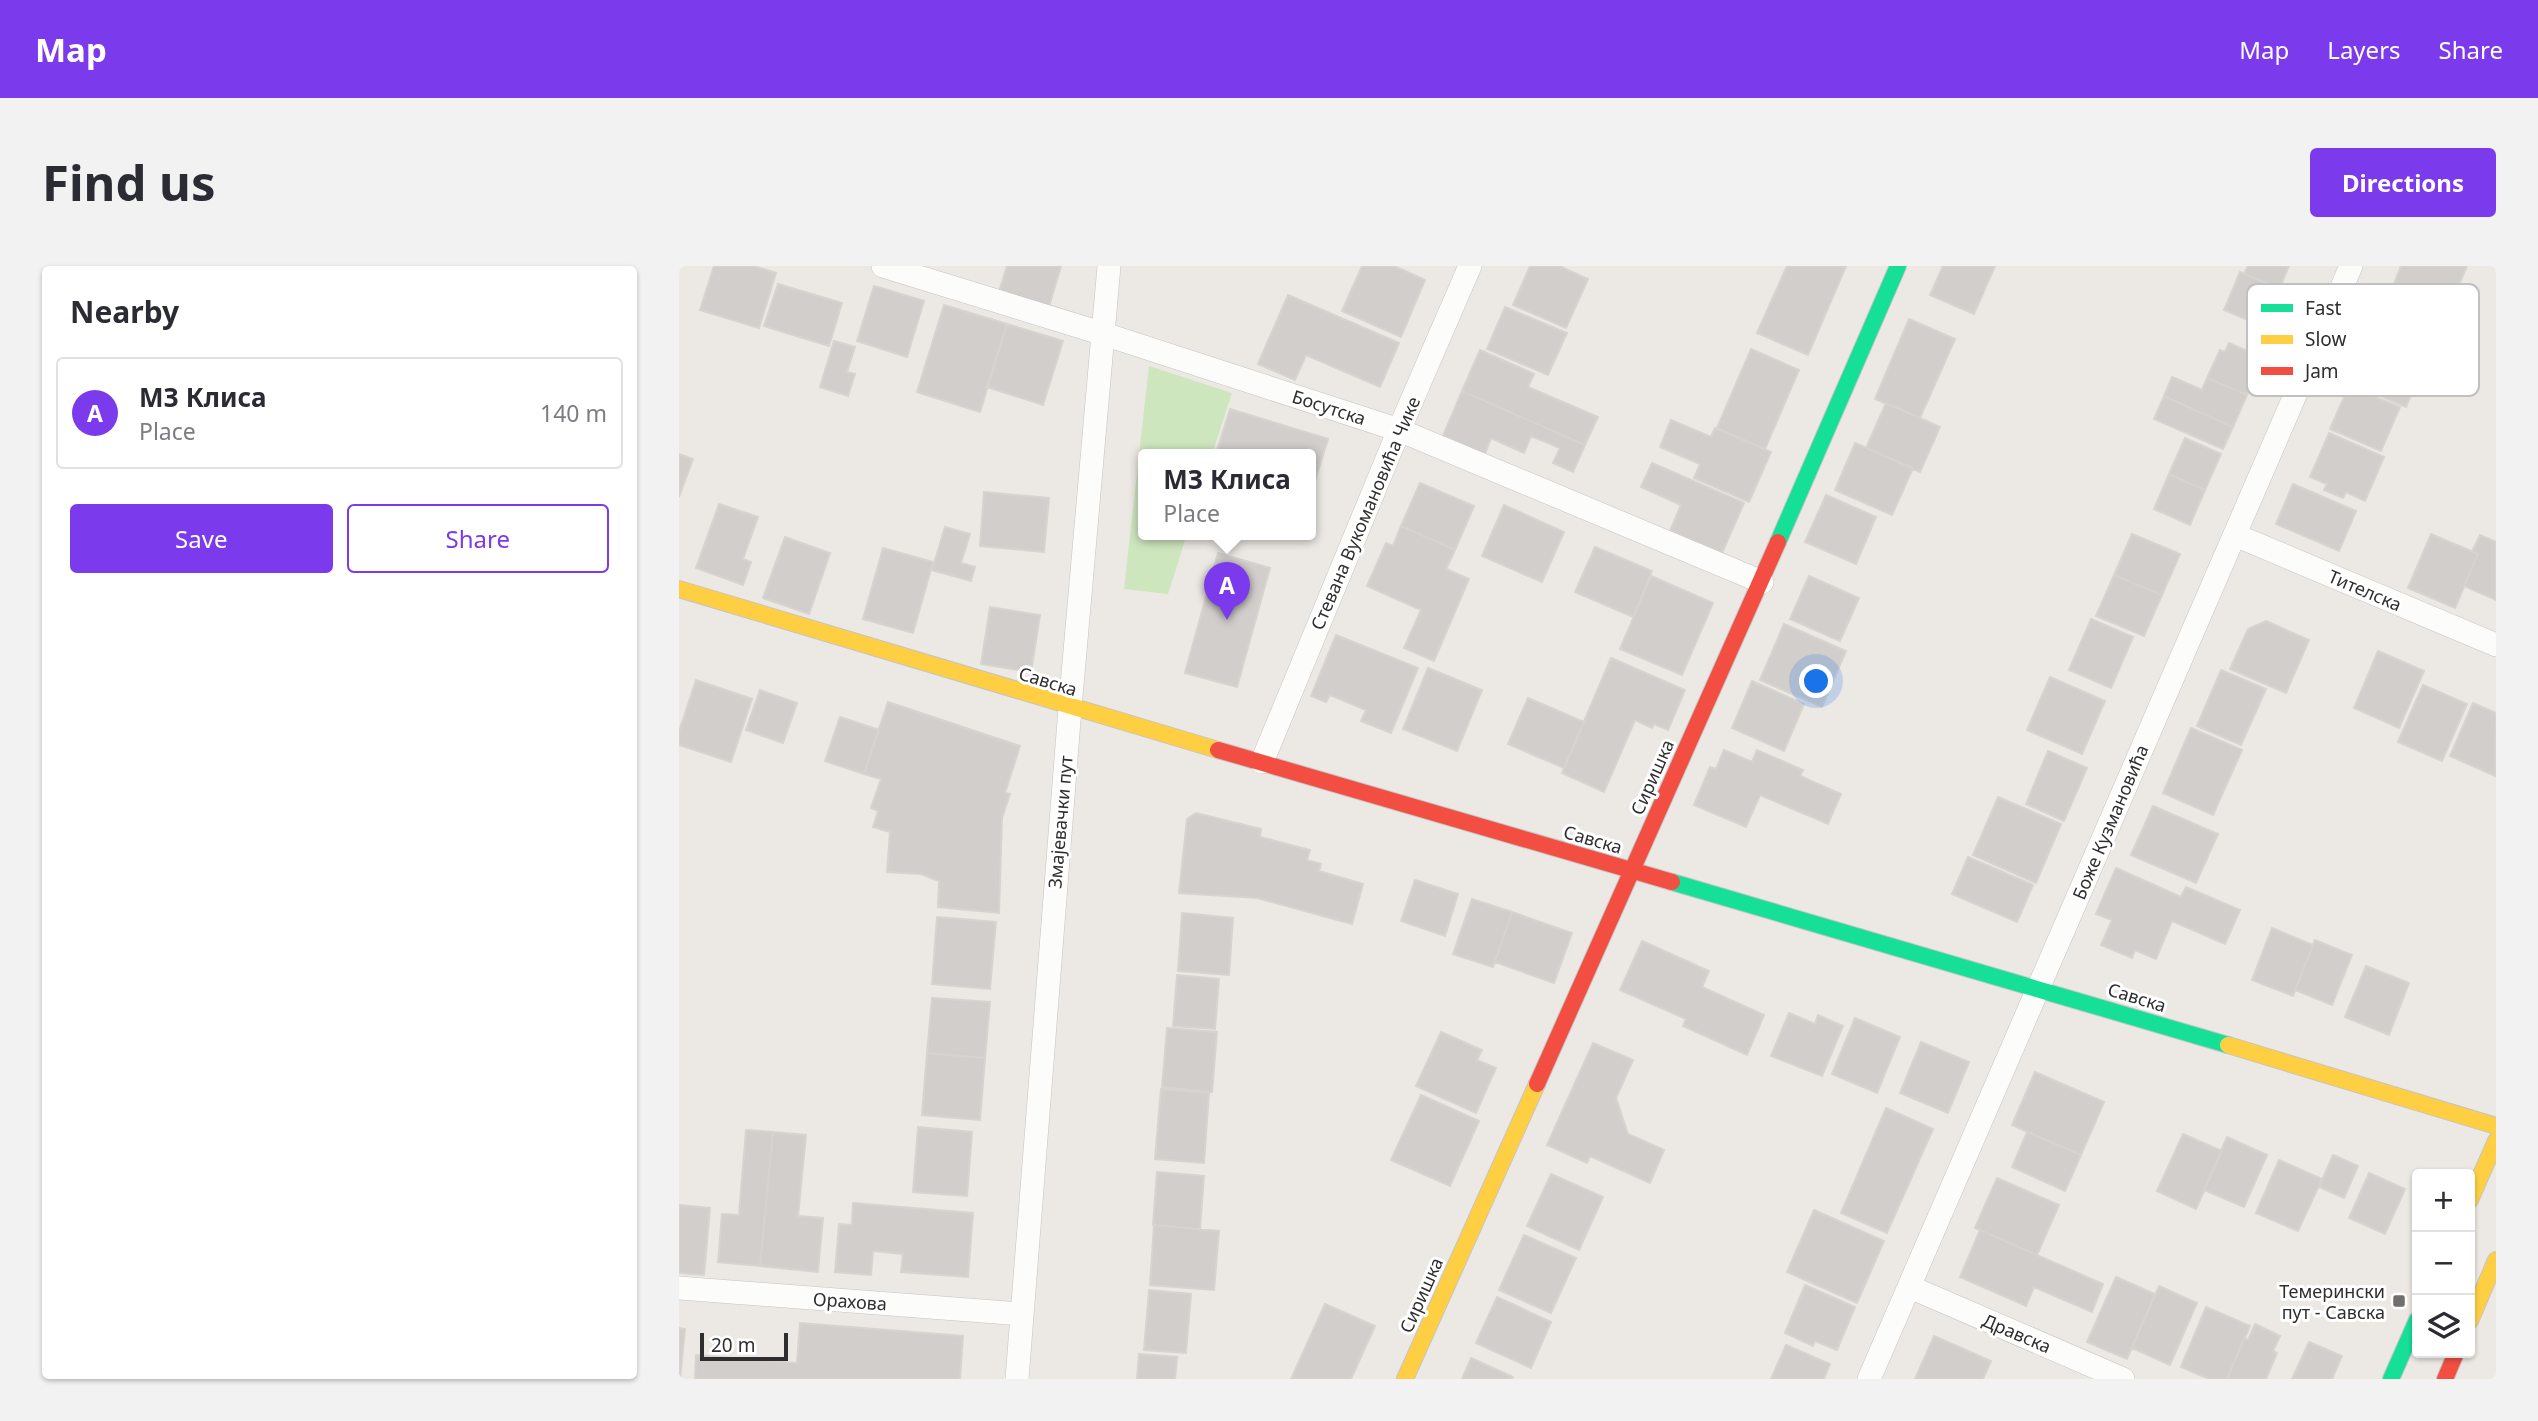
<!DOCTYPE html>
<meta charset="utf-8">
<style>
:root{--surface:#fff;--page:#f2f2f3;--text:#2b2b33;--muted:#7c7c81;--line:#e1e1e2;--accent:#7c3aed}
body{margin:0;font-family:"Noto Sans",sans-serif;background:var(--page);color:var(--text)}
.controls{position:absolute;right:21px;bottom:21px;display:grid;overflow:hidden;border-radius:7px;box-shadow:0 2px 5px #0004}
.controls button{width:63px;height:63px;display:grid;place-items:center;padding:0;border:0;border-bottom:2px solid var(--line);background:var(--surface);color:var(--text);font:35px sans-serif}
.scale{position:absolute;left:21px;bottom:18px;width:88px;box-sizing:border-box;padding-left:7px;border:4px solid #2e2e2e;border-top:0;font-size:19px;line-height:24px;white-space:nowrap;color:#2e2e2e;-webkit-text-stroke:5px #fff;paint-order:stroke}
.you{position:absolute;left:1138px;top:416px;width:24px;height:24px;margin:-18px;border:5px solid #fff;border-radius:50%;background:#1a73e8;box-shadow:0 0 0 10px #1a73e833}
.badge{display:grid;place-items:center;width:46px;height:46px;border-radius:50%;background:var(--accent);color:#fff;font-size:23px;font-weight:700}
.pin{position:absolute;translate:-50% -58px;filter:drop-shadow(0 2px 4px #0008)}
.pin::after{content:'';position:absolute;top:37px;width:24px;height:21px;background:inherit;clip-path:polygon(0 0,100% 0,50% 100%)}
.popup{position:absolute;left:459px;top:183px;width:178px;height:91px;box-sizing:border-box;display:grid;place-content:center;border-radius:7px;background:var(--surface);filter:drop-shadow(0 2px 5px #0005);font-size:23px;white-space:nowrap;color:var(--muted)}
.popup b{font-size:26px;color:var(--text)}
.popup::after{content:'';position:absolute;left:50%;top:100%;margin-left:-14px;border:14px solid transparent;border-top-color:var(--surface)}
.list{margin:0;padding:0;list-style:none}
h2{display:flex;justify-content:space-between;align-items:center;height:91px;margin:0;padding:0 28px;font-size:30px}
h2 small{font-size:23px;font-weight:400;color:var(--muted)}
.list li{display:grid;grid-template-columns:46px 1fr auto;gap:21px;align-items:center;box-sizing:border-box;height:112px;margin:0 14px 14px;padding:0 14px;border:2px solid var(--line);border-radius:7px}
.list b{display:block;font-size:26px;white-space:nowrap}
.list p{margin:0;font-size:23px;white-space:nowrap;color:var(--muted)}
.list em{font-size:23px;font-style:normal;color:var(--muted)}
.actions{display:flex;gap:14px;padding:21px 28px}
.actions a{flex:1;padding:16px 0;border:2px solid var(--accent);border-radius:7px;text-align:center;font-size:24px;color:var(--accent)}
.actions .main{background:var(--accent);color:#fff}
.icon{flex:none;width:38px;height:38px;fill:none;stroke:currentColor;stroke-width:2;stroke-linecap:round;stroke-linejoin:round}
.map{position:relative;flex:none;width:1817px;height:1113px;overflow:hidden;border-radius:7px}
header{display:flex;align-items:center;gap:42px;box-sizing:border-box;height:98px;padding:0 35px;background:var(--accent);color:#fff}
header strong{font-size:33px}
nav{display:flex;gap:38px;margin-inline-start:auto;font-size:24px}
.intro{display:flex;align-items:center;justify-content:space-between;box-sizing:border-box;height:168px;padding:0 42px}
h1{margin:0;font-size:49px}
.button{padding:18px 32px;border-radius:7px;background:var(--accent);color:#fff;font-size:24px;font-weight:700}
main{display:flex;gap:42px;padding:0 42px}
aside{flex:1;background:var(--surface);border-radius:7px;box-shadow:0 2px 5px #0004}
.map>svg:first-child{display:block}
</style>
<header>
<strong>Map</strong>
<nav><a>Map</a><a>Layers</a><a>Share</a></nav>
</header>
<div class="intro"><h1>Find us</h1><a class="button">Directions</a></div>
<main>
<aside>
<h2>Nearby<small></small></h2>
<ul class="list">
<li><span class="badge">A</span><div><b>МЗ Клиса</b><p>Place</p></div><em>140 m</em></li>
</ul>
<div class="actions"><a class="main">Save</a><a>Share</a></div>
</aside>
<div class="map">
<svg width="1817" height="1113" viewBox="0 0 1817 1113">
<rect width="100%" height="100%" fill="#ece8e4"/>
<path fill="#cee6be" d="M470,100L553,127L533,188H464V268H508L489,328L445,323Z"/>
<path fill="#d1cecb" stroke="#d7d4d0" stroke-width="2" d="M35,0H75L97,7L80,62L21,44Z
M328,0H382L369,44L319,29Z
M683,0H715L746,14L722,71L663,45Z
M851,0H880L909,13L887,62L834,39Z
M1108,0H1167L1129,89L1078,67Z
M1264,0H1316L1295,48L1251,29Z
M1569,0H1610L1600,23L1565,8Z
M1722,0H1788L1770,42L1715,18Z
M1561,6L1606,25L1590,63L1545,44Z
M99,18L163,37L150,80L85,60Z
M1708,19L1764,43L1743,92L1687,67Z
M195,20L245,35L228,91L178,75Z
M609,29L720,77L701,121L627,89L616,114L579,98Z
M265,39L328,58L301,146L238,126Z
M826,41L888,67L869,109L808,83Z
M1230,53L1276,73L1241,152L1196,133Z
M328,58L384,75L364,139L308,121Z
M1688,72L1746,97L1727,141L1669,116Z
M155,75L176,81L168,106L176,108L169,130L141,121Z
M1550,77L1584,92L1568,129L1528,112L1541,84L1546,86Z
M1072,83L1120,104L1086,183L1038,162Z
M801,84L855,108L849,121L919,151L906,179L783,125Z
M1493,111L1523,124L1528,112L1568,129L1554,161L1485,130Z
M1670,120L1721,141L1702,185L1651,163Z
M783,125L906,179L894,206L874,197L881,182L852,170L845,187L812,172L806,188L764,170Z
M1485,130L1554,161L1544,183L1475,153Z
M1207,137L1261,161L1241,206L1187,182Z
M551,143L649,173L632,228V188H537Z
M992,154L1032,171L1036,162L1092,186L1070,236L1015,212L1021,198L981,181Z
M1650,167L1705,191L1686,235L1667,226L1664,232L1645,224L1648,218L1631,211Z
M1506,172L1542,188L1526,224L1490,208Z
M1176,177L1234,202L1213,249L1156,224Z
M0,188L14,193L0,231Z
M973,197L1065,237L1043,287L991,265L1002,239L962,221Z
M1490,208L1526,224L1511,259L1475,243Z
M741,217L795,240L776,284L722,260Z
M1614,218L1677,245L1660,285L1597,258Z
M305,226L370,232L365,286L301,280Z
M1147,229L1197,251L1177,298L1126,276Z
M40,238L79,251L64,293L72,296L64,319L17,302Z
M825,239L885,266L863,316L803,290Z
M722,260L776,284L767,303L790,313L755,395L725,382L742,344L688,320L707,277L714,280Z
M266,261L291,268L282,297L296,301L292,315L253,304Z
M1453,268L1501,288L1483,329L1435,309Z
M1752,268L1799,288L1776,342L1729,322Z
M1801,269L1817,276V334L1785,320L1799,288L1793,286Z
M106,271L151,287L130,348L84,332Z
M916,281L973,305L954,351L896,326Z
M204,282L254,296L234,367L184,353Z
M539,287L591,302L558,421L506,407Z
M1435,309L1483,329L1465,370L1417,350Z
M972,310L1034,337L1003,409L941,383Z
M1130,310L1180,332L1161,375L1111,353Z
M311,341L361,349L352,406L302,398Z
M1412,353L1454,371L1432,422L1390,404Z
M1587,355L1630,374L1607,427L1551,403L1569,363Z
M1105,358L1167,385L1143,441L1081,414Z
M657,369L739,402L712,467L682,455L687,444L651,429L647,436L632,430Z
M1699,385L1745,405L1720,462L1675,442Z
M932,392L1006,424L989,464L975,458L973,462L956,454L925,526L883,507Z
M749,402L803,424L778,485L724,463Z
M1542,404L1587,423L1562,479L1518,460Z
M1371,411L1426,435L1403,488L1348,464Z
M17,414L73,433L52,496L0,479V466Z
M1073,415L1125,438L1105,485L1053,462Z
M1744,419L1788,438L1763,495L1719,476Z
M81,424L118,437L104,477L67,464Z
M849,432L905,456L885,502L829,478Z
M209,436L341,480L326,527L331,528L323,552L320,647L259,641L260,615L242,608L208,606L211,566L194,561L199,545L192,542L202,513L185,508Z
M1794,437L1817,447L1816,510L1771,490Z
M161,451L200,464L185,508L146,495Z
M1512,462L1563,484L1534,549L1484,527Z
M1045,484L1073,496L1078,484L1124,504L1121,510L1162,528L1149,558L1081,529L1067,561L1015,539L1031,501L1037,503Z
M1369,485L1408,502L1385,555L1347,538Z
M1319,531L1382,558L1357,617L1294,589Z
M1474,540L1539,568L1517,617L1452,589Z
M517,547L582,563L581,571L631,584L628,594L642,598L640,605L684,618L673,658L578,632L500,627L508,553Z
M1289,591L1354,619L1338,656L1273,628Z
M1437,602L1502,631L1507,621L1561,644L1546,678L1493,655L1477,693L1456,684L1453,692L1422,679L1433,654L1417,648Z
M736,614L779,628L766,670L722,655Z
M793,633L833,646L814,701L774,688Z
M833,646L893,667L875,717L816,696Z
M503,647L554,652L550,709L499,705Z
M258,651L317,656L311,723L253,718Z
M1593,662L1634,679L1614,730L1573,714Z
M1636,674L1673,689L1653,739L1616,724Z
M963,675L1030,705L1023,721L1085,749L1068,789L1004,760L1007,753L941,724Z
M1687,700L1730,717L1710,769L1666,751Z
M498,709L540,713L536,763L494,760Z
M253,732L311,736L306,792L248,787Z
M1110,747L1136,758L1139,749L1164,760L1143,810L1092,790Z
M1176,752L1221,771L1198,827L1153,808Z
M488,762L538,766L533,826L483,821Z
M762,766L803,784L798,794L817,802L797,847L737,820Z
M1242,776L1290,796L1269,847L1221,827Z
M914,777L954,794L937,832L949,868L985,884L971,917L911,890L908,897L868,879Z
M248,787L306,792L301,854L243,849Z
M1356,806L1425,836L1402,889L1333,859Z
M482,823L530,827L525,897L476,893Z
M742,829L800,855L771,920L712,894Z
M1207,842L1254,863L1208,967L1162,947Z
M239,861L293,866L288,930L234,926Z
M67,864L94,866L81,1000L39,996L43,948L60,949Z
M94,866L127,869L119,950L144,952L139,1006L81,1000Z
M1348,866L1402,889L1386,925L1333,901Z
M1504,868L1543,885L1517,943L1478,925Z
M1548,871L1588,889L1565,941L1525,924Z
M1654,889L1679,900L1665,932L1640,921Z
M1600,894L1643,913L1619,965L1577,947Z
M478,906L525,910L521,963L474,959Z
M1690,907L1726,923L1706,968L1670,952Z
M872,908L924,931L900,984L848,960Z
M1318,912L1380,939L1358,989L1296,962Z
M174,937L294,947L289,1011L222,1006L224,988L194,985L192,1009L156,1006L160,958L173,959Z
M0,939L31,942L25,1009L0,1007Z
M1135,944L1205,975L1178,1037L1108,1006Z
M475,959L540,965L535,1024L471,1019Z
M1301,964L1424,1018L1413,1046L1355,1021L1347,1040L1281,1011Z
M845,969L897,992L872,1047L820,1024Z
M1437,1011L1476,1028L1448,1093L1408,1076Z
M1126,1019L1176,1041L1158,1084L1136,1075L1134,1080L1106,1067Z
M1480,1020L1518,1037L1491,1099L1453,1082Z
M470,1024L512,1028L507,1087L465,1084Z
M818,1031L872,1056L852,1102L797,1077Z
M646,1038L696,1060L672,1113H612Z
M1527,1041L1571,1060L1548,1113H1530L1502,1101Z
M121,1057L284,1070L281,1113H16L17,1089L118,1097Z
M1576,1058L1601,1070L1594,1085L1598,1087L1587,1113H1548L1565,1072L1569,1074Z
M0,1062L6,1063L1,1113H0Z
M1255,1070L1312,1095L1304,1113H1236Z
M1630,1076L1663,1090L1653,1113H1613Z
M1107,1079L1151,1098L1145,1113H1092Z
M460,1088L498,1091L496,1113H458Z
M792,1092L834,1111L833,1113H783Z"/>
<g fill="none" stroke-linecap="round" stroke-linejoin="round">
<defs>
<path id="street" d="M204,0L425,68L720,164L1083,316
M1556,269L1817,379
M583,496L720,164L791,0
M1231,1021L1444,1113
M0,1022L343,1048
M338,1113L391,442L430,0
M1190,1113L1672,0"/>
<path id="fast" d="M1099,276L1219,0
M993,616L1549,779
M1712,1113L1738,1054"/>
<path id="slow" d="M0,323L539,484
M1549,779L1817,860
M1791,934L1817,875
M1791,1055L1817,994
M726,1113L858,818"/>
<path id="jam" d="M539,484L993,616
M858,818L1099,276
M1766,1113L1777,1087"/>
</defs>
<use href="#street" stroke="#c5c4c5" stroke-width="24"/>
<use href="#fast" stroke="#c5c4c5" stroke-width="18"/>
<use href="#slow" stroke="#c5c4c5" stroke-width="18"/>
<use href="#jam" stroke="#c5c4c5" stroke-width="18"/>
<use href="#street" stroke="#fcfcfb" stroke-width="23"/>
<use href="#fast" stroke="#16e098" stroke-width="16"/>
<use href="#slow" stroke="#ffcf43" stroke-width="16"/>
<use href="#jam" stroke="#f24e42" stroke-width="16"/>
</g>
<rect fill="#706f6e" stroke="#fff" stroke-width="2.5" x="1713" y="1028" width="14" height="14" rx="3.5"/>
<g text-anchor="middle" dominant-baseline="central" stroke-width="6" stroke-linejoin="round" paint-order="stroke">
<g font-size="18" fill="#2e2e2e" stroke="#fff">
<text transform="translate(650 141) rotate(18)">Босутска</text>
<text transform="translate(686 247) rotate(-67)">Стевана Вукомановића Чике</text>
<text transform="translate(1686 324) rotate(23)">Тителска</text>
<text transform="translate(369 415) rotate(17)">Савска</text>
<text transform="translate(973 511) rotate(-66)">Сиришка</text>
<text transform="translate(381 556) rotate(-85)">Змајевачки пут</text>
<text transform="translate(1431 556) rotate(-67)">Боже Кузмановића</text>
<text transform="translate(914 573) rotate(16)">Савска</text>
<text transform="translate(1458 731) rotate(17)">Савска</text>
<text transform="translate(742 1029) rotate(-66)">Сиришка</text>
<text transform="translate(171 1035) rotate(4)">Орахова</text>
<text transform="translate(1338 1067) rotate(23)">Дравска</text>
</g>
<g font-size="18" fill="#2e2e2e" stroke="#fff" text-anchor="end">
<text x="1706" y="1025">Темерински<tspan x="1706" dy="21">пут - Савска</tspan></text>
</g>
</g>
<rect x="1568" y="18" width="232" height="112" rx="10" fill="#fff" stroke="#c0c0c0" stroke-width="2"/>
<rect x="1582" y="38" width="32" height="8" fill="#16e098"/>
<rect x="1582" y="69" width="32" height="9" fill="#ffcf43"/>
<rect x="1582" y="101" width="32" height="8" fill="#f24e42"/>
<g font-size="19" fill="#2e2e2e">
<text x="1626" y="49">Fast</text>
<text x="1626" y="80">Slow</text>
<text x="1626" y="112">Jam</text>
</g>
</svg>
<div class="controls">
<button>+</button>
<button>−</button>
<button><svg class="icon" aria-label="layers" viewBox="0 0 24 24"><path d="M12 4l9 5-9 5-9-5zM3 14l9 5 9-5"/></svg></button>
</div>
<div class="scale">20 m</div>
<div class="you"></div>
<div class="pin badge" style="left:548px;top:354px">A</div>
<div class="popup"><b>МЗ Клиса</b>Place</div>
</div>
</main>
